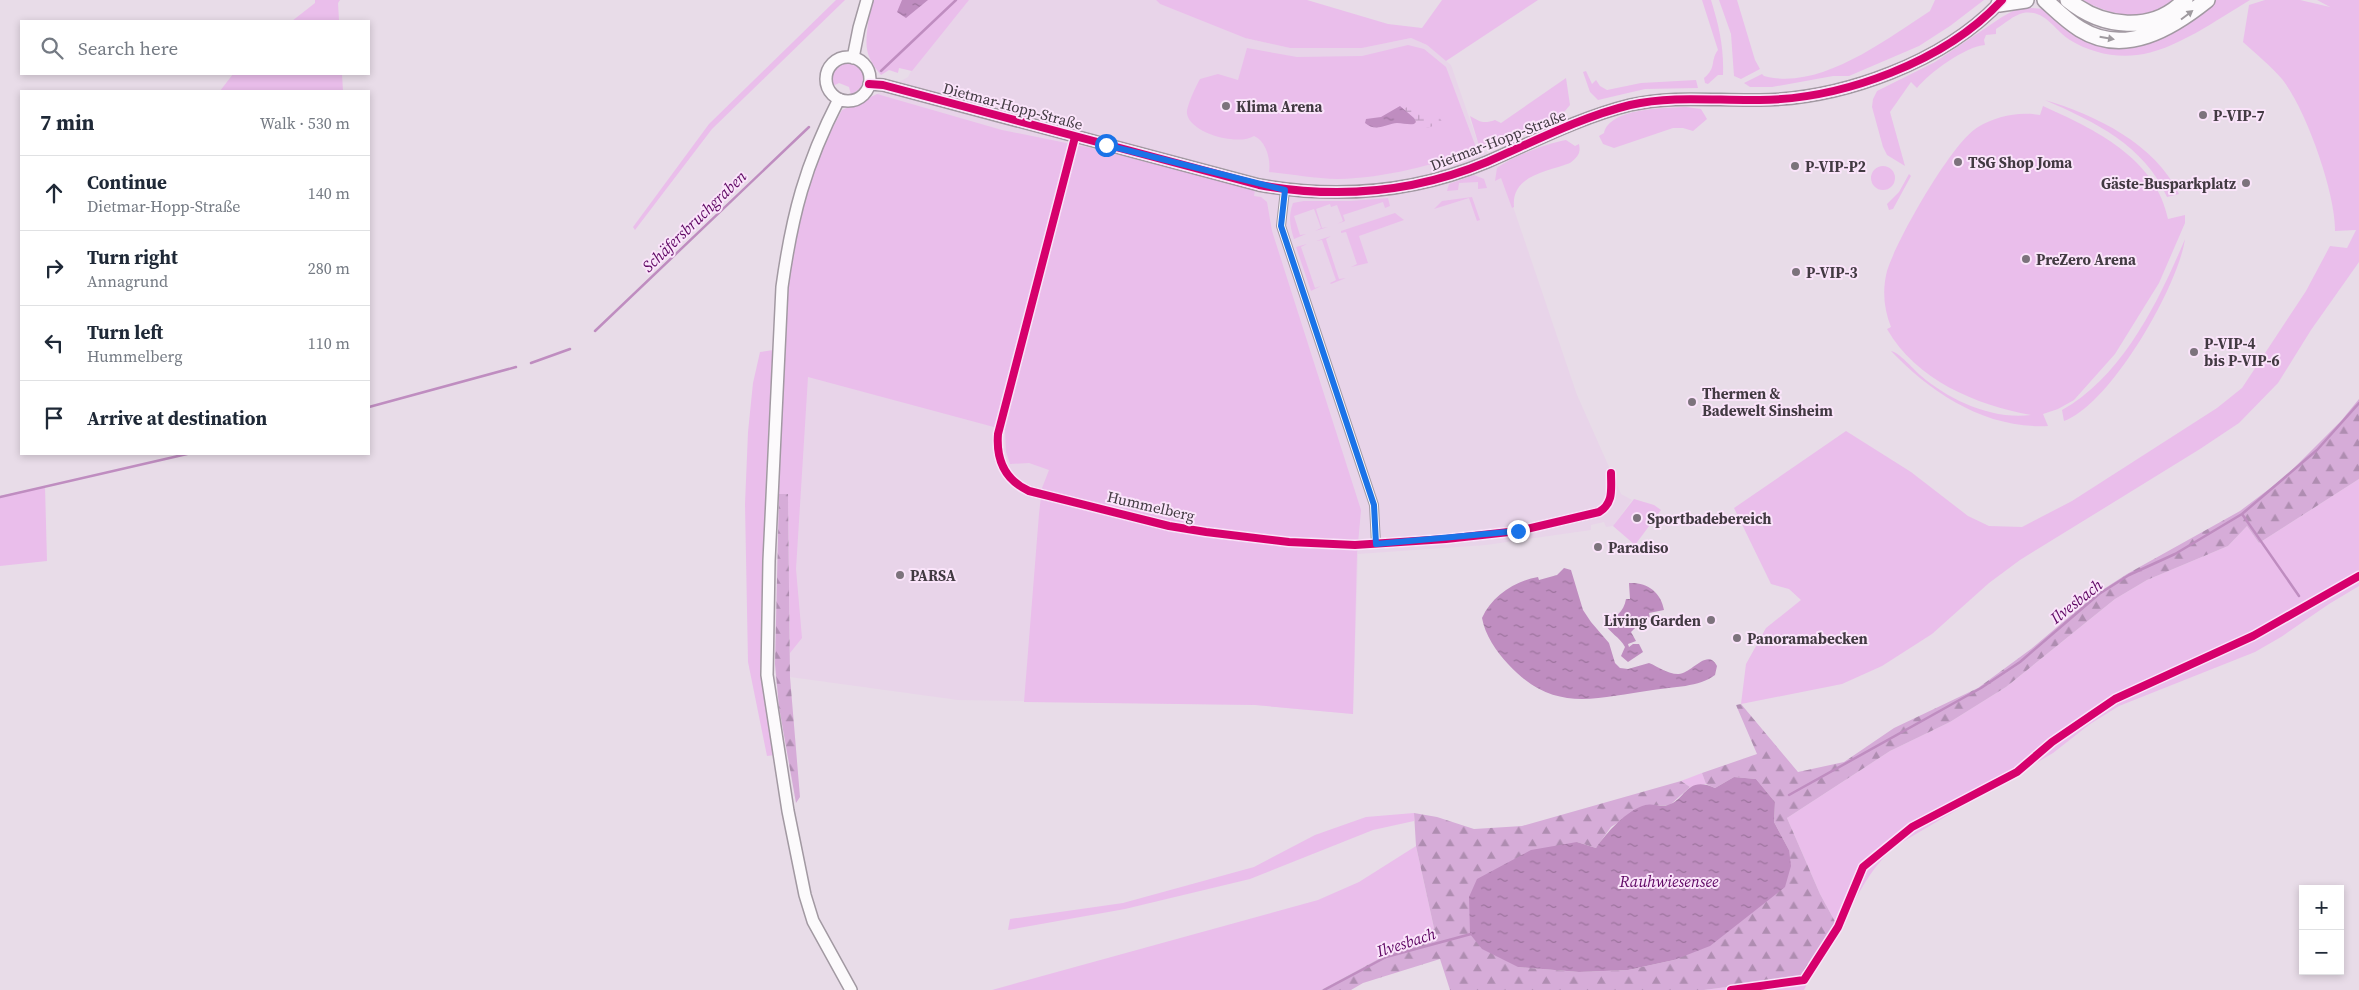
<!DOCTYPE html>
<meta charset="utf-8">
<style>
:root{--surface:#fff;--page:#f2f2f3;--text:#1f2937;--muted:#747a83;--line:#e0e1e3}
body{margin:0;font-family:"Source Serif 4",serif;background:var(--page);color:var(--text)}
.controls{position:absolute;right:15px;bottom:15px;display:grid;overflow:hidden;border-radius:0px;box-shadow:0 2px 8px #0003}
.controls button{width:45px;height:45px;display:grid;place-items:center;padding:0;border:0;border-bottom:1px solid var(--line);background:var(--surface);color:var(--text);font:25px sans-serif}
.stop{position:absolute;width:15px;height:15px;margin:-11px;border:4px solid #1a73e8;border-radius:50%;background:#fff}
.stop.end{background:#1a73e8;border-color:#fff;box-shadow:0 1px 5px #0008}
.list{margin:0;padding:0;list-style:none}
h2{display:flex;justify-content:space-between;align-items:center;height:65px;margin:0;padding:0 20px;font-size:21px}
h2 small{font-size:16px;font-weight:400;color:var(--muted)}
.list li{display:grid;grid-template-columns:32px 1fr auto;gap:15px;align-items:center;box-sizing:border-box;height:75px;padding:0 20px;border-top:1px solid var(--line)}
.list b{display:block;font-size:19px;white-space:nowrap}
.list p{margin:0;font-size:16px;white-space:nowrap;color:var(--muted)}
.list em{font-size:16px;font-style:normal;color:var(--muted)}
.icon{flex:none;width:28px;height:28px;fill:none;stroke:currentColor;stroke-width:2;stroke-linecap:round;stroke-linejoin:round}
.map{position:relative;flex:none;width:2359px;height:990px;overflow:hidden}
.search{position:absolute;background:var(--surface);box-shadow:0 2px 8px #0003;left:20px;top:20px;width:350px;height:55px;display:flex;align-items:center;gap:12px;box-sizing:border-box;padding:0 18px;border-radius:0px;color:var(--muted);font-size:19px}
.panel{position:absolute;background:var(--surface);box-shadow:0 2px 8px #0003;left:20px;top:90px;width:350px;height:365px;border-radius:0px}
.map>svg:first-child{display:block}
</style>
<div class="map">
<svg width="2359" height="990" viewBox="0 0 2359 990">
<defs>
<pattern id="forest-firs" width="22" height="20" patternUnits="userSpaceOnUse" patternTransform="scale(1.25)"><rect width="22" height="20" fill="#d6acd8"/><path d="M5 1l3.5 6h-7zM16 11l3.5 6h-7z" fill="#af8db1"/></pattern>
<pattern id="wetland-marsh" width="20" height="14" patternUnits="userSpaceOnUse" patternTransform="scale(1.25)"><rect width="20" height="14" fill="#eabeeb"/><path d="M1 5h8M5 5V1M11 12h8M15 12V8" fill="none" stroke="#bf9bc0"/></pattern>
<pattern id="water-ripples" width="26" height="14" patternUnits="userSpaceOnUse" patternTransform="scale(1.25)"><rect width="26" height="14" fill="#bf8dc0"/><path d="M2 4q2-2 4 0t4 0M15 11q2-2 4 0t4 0" fill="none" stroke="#9d749e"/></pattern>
</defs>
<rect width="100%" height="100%" fill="#e8dce8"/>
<path fill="#e8d4e9" d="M969,0H1156L1160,4L1245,38L1290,48H1362L1411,38L1427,45L1451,65L1480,149L1487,153L1500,168L1577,395L1621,494L1632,500L1613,526L1606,527L1604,522L1591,525V530L1486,545L1358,554L1353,714L1255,705L958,700L790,677L789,550L807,377L855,151L877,94L908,77L912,69Z"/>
<path fill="#eabeeb" d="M315,0H340L338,3L339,21H292L315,3Z
M836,0H845L712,129L635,230L633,227L709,124Z
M872,0H969L912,71L899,68L898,73L889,70L881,75C865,56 865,47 868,24C869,16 869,7 872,0Z
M1156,0H1307L1388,24L1422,28L1442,0H1538L1446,61L1427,45L1411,38L1362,48H1290L1245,38L1160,4Z
M1702,0H1711C1719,26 1724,47 1723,75H1718L1708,84L1705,83L1704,78C1717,68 1710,60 1718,50Z
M1719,0H1737L1755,60L1760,69L1741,79L1734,76L1731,34Z
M1935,0H1984L1950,26L1919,46L1849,76H1833L1772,87H1750L1744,83L1762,74L1764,76C1820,91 1885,40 1930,11Z
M2083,0H2181C2171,5 2161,12 2150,16C2135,21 2096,9 2083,0Z
M2215,0H2250C2218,19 2174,51 2137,55C2114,58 2089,52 2070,40C2054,30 2045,9 2023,13C2014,15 2004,24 1996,29V34L1986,35L1984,40L1985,45C1966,46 1929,73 1917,88L1911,82L1890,112L1905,166L1887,155L1883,147L1872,107L1873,99L1877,91L1935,62L2002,17L2020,7L2044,9L2097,42L2198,15Z
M2265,0H2300L2330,7L2317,0H2359V262L2311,330L2278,383L2239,423L2200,449L2020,560L1989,583L1932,634L1882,666L1842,684L1741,704L1746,664L1766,628L1801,600L1789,589L1771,584L1734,508L1846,431L1911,472L1968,516L1989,526L2022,527L2072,501L2217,408L2242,388L2306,291L2330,246L2347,248L2356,230L2335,231C2336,194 2306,109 2282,79C2271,66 2256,54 2243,42L2249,5Z
M1408,45L1424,49L1446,67L1477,150C1432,165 1386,178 1338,179C1315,179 1291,174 1269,172C1271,159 1266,141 1254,136C1239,146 1191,134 1187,114C1186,107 1196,86 1200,79L1218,74L1238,80L1247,48L1297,57L1362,56Z
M847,61L858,65L864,76L861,88L851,95L849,87L839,83L833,86C828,74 834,65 847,61Z
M1586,71L1592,84L1596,80L1600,86L1607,90L1641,83L1696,80L1698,88L1645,89L1598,100L1590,92L1583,72Z
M233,74H342L343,91H220Z
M1566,78L1570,105L1560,117L1480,149L1470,116C1480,122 1484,124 1495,120L1501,123Z
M877,94L1002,130L1096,149L1255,190L1254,196L1261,197L1267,202L1272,231L1361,510L1357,554L1353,714L1255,705L1024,702L1039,514L1042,488L1049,470L1029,463L1010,464L1006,452L1005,430L808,377L796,569L802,638L790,653L788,495L779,494L780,410L786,310L791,255L801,202L822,148L842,110Z
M2045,100C2096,115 2155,144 2179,194L2167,197C2144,145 2095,122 2045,100Z
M2043,106C2094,129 2156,158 2168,219L2185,215V223L2159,283L2115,354L2074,400L2058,409L2043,414L2048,426C1986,429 1932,394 1891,351C1900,353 1912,368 1920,375C1949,400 1992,420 2031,415C1976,405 1916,380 1887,329L1891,327C1884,309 1882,291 1887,271C1896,241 1952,142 1978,127C1996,116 2019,111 2040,115Z
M1686,107L1701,109L1707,119L1693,131L1683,128H1673L1614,148L1603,144L1599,136L1604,133C1610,108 1663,108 1686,107Z
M1566,140L1575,146L1579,144C1581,153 1578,157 1570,163C1547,172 1511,175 1514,207L1512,208L1501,178L1495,181L1497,168C1511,157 1548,143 1566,140Z
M1871 178a12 12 0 1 1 24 0a12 12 0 1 1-24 0Z
M1909,174L1911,176L1893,209L1889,210L1887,204L1899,192Z
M1474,175L1484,179L1487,188L1478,189V182L1459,183L1458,190L1447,191L1449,184Z
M1472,197L1480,220L1477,221L1469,198L1434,209L1442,201Z
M1388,198L1390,206L1385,208L1383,202L1343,215L1345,221L1337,224L1343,221L1337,205L1331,207L1330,204L1316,209L1322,228L1328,227L1315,231L1321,228L1314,209L1294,216L1300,235L1306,234L1294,239C1290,226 1288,217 1293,203L1304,201H1351Z
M1395,213L1404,220L1359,236L1368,263L1351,267L1357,264L1346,232L1341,233V231Z
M1331,236L1326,239L1339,279L1346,278L1331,284L1330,283L1336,280L1322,240L1316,241Z
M2185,239C2178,287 2110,405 2064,421L2062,410C2122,377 2159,301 2185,239Z
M1307,244L1301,247L1315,288L1321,286L1311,291L1296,247Z
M773,350L766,474L762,661L765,703L775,755L767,756L748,662L745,504L748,432L753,383L760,352Z
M2359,479V586L2329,604L2281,637L2255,652L2119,706L2090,724L2053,753L1899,844C1871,866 1857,894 1843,927H1838L1820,894L1787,818L1890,751L1950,722L2006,687L2115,599L2147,580L2228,546L2247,526L2259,543Z
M45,486L47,561L0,566V496Z
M1634,499L1654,505L1661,510L1635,545L1613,526Z
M1702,773L1706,784L1690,787L1681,781Z
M1414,813V821L1373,830L1250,879L1125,909L1008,930L1010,919L1123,903L1254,867L1315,835L1366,817Z
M1416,846L1434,928L1428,939L1384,956L1321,990H992L1318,900L1359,882Z
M1804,980L1806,986L1804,990H1704L1764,982Z"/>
<path fill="url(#forest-firs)" d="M2359,399V479L2259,543L2247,526L2228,546L2147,580L2115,599L2006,687L1950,722L1890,751L1787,818L1820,894L1838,927L1804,980L1764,982L1704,990H1450L1440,959L1363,983L1351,990H1321L1384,956L1428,939L1434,928L1416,846L1414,813L1437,817L1474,829L1522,826L1681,781L1690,787L1670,805H1645L1611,827L1596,848L1577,842L1518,967L1579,972L1628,970L1674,960L1789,850L1774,822L1775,802L1756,779L1734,777L1715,788L1706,784L1702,773L1757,754L1736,705L1741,704L1798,772L1844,762L1894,728L1978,688L2031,649L2096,594L2127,574L2240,511L2285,477L2341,421Z
M779,494H788L790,677L800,797L796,803L779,707L775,664Z"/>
<path fill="url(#wetland-marsh)" d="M1412,105L1416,109V113L1423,116L1438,114L1442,122L1428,128L1414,124V118L1403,109Z"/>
<path fill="url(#water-ripples)" d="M902,0H928L906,18L897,12Z
M1400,106L1414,118L1416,122L1414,124C1408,125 1403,123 1397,123C1388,123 1376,133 1365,123L1366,119L1381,117Z
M1564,568L1571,570L1583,610L1591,622L1609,643L1615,663L1620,668L1628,669L1649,663C1659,667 1667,674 1678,674C1691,675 1707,647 1717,666L1715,675C1700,687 1672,687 1653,690C1594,698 1554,714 1508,664C1496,651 1485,635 1482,618C1492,596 1515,581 1538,577L1539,580L1557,575Z
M1629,583C1647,582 1661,592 1664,610L1649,613L1650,618L1640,623L1631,632L1636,641L1628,644L1629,647L1633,644H1639L1643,652L1628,662L1621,656L1625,647C1620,637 1609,633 1604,622C1615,618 1624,612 1626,599H1630Z
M1734,777L1756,779L1775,802L1774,822L1789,850L1791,866L1785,887L1710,946L1674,960L1628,970L1579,972L1518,967L1482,949L1470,934L1469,897L1477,879L1531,850L1577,842L1596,848C1606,833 1627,810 1645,805C1652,803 1661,807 1668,805C1686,800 1686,775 1715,788Z"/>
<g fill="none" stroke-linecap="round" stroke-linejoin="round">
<path stroke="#bf8dc0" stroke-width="2.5" d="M881,71L956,0
M595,331L809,127
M531,363L570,349
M369,407L516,367
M0,497L187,454
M2242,514L2299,596
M1789,795L1981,688L2020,662L2099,594L2129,575L2175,554L2242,514L2317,450L2359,403
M1324,990L1386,957L1471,934"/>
<defs>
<path id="street" d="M1075,137L998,434C996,460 1005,480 1029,491L1169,526L1206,532L1289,542L1355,545L1446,539L1518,531L1599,512C1614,503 1611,489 1611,473
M1285,190L1281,226L1374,505L1376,544"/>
<path id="secondary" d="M826 79a22 22 0 1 1 44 0a22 22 0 1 1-44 0Z
M853,58L859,28L867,0
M869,84L883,85L1259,185C1337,199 1413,193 1487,162C1533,142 1581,117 1630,105C1673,95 1717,101 1760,100C1843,99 1945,62 2002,0
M839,99C805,165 792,215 782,287L769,561L767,675L788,811L805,895L813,921L851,990"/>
<path id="highway" d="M2045,0C2056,10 2067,21 2080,29C2125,57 2172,28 2207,0
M2068,0C2102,28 2153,34 2185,0
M1999,4L2026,0"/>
</defs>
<use href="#street" stroke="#a299a2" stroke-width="10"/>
<use href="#secondary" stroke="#a299a2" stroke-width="14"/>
<use href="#highway" stroke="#a299a2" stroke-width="18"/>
<use href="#street" stroke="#fcfafc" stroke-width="8"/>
<use href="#secondary" stroke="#fcfafc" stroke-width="11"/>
<use href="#highway" stroke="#fcfafc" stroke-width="15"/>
<defs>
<path id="cycleway" d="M869,84L883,85L1259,185C1337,199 1413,193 1487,162C1533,142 1581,117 1630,105C1673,95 1717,101 1760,100C1843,99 1945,62 2002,0
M1075,137L998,434C996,460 1005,480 1029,491L1169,526L1206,532L1289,542L1355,545L1446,539L1518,531L1599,512C1614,503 1611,489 1611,473
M1731,990L1804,980L1838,927L1863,867L1912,827L2017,772L2052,742L2115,699L2253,636L2359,576"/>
</defs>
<use href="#cycleway" stroke="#fae4fa" stroke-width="11"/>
<use href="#cycleway" stroke="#d6006c" stroke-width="8"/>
</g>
<defs><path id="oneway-solid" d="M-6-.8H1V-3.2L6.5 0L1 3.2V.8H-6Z" transform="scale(1.25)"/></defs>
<g fill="#9f9a9f">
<use href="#oneway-solid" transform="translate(2187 15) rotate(-37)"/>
<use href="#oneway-solid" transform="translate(2107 38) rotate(10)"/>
</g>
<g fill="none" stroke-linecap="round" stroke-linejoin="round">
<path stroke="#1a73e8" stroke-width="6" d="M1106,145L1285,190L1281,226L1374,505L1376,544L1518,531"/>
</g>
<g fill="#7c737c" stroke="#fae4fa" stroke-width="2">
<circle cx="1226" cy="106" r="5"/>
<circle cx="2203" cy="115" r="5"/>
<circle cx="1958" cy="162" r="5"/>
<circle cx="1795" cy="166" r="5"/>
<circle cx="2246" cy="183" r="5"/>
<circle cx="2026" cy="259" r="5"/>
<circle cx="1796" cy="272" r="5"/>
<circle cx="2194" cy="352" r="5"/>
<circle cx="1692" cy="402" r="5"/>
<circle cx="1637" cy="518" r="5"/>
<circle cx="1598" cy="547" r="5"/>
<circle cx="900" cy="575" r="5"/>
<circle cx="1711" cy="620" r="5"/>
<circle cx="1737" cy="638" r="5"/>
</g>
<g text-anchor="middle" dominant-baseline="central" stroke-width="4" stroke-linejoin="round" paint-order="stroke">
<g font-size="15" fill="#423a42" stroke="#fae4fa">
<text transform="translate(1013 106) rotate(15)">Dietmar-Hopp-Straße</text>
<text transform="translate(1498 140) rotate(-21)">Dietmar-Hopp-Straße</text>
<text transform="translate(1151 506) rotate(13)">Hummelberg</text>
</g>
<g font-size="15" font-weight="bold" fill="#423a42" stroke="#fae4fa" text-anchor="start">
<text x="1236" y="106">Klima Arena</text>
<text x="2213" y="115">P-VIP-7</text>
<text x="1968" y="162">TSG Shop Joma</text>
<text x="1805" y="166">P-VIP-P2</text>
<text x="2236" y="183" text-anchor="end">Gäste-Busparkplatz</text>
<text x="2036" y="259">PreZero Arena</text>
<text x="1806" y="272">P-VIP-3</text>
<text x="2204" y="343">P-VIP-4<tspan x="2204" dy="17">bis P-VIP-6</tspan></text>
<text x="1702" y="393">Thermen &amp;<tspan x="1702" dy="17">Badewelt Sinsheim</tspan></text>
<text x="1647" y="518">Sportbadebereich</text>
<text x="1608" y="547">Paradiso</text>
<text x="910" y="575">PARSA</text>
<text x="1701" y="620" text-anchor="end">Living Garden</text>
<text x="1747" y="638">Panoramabecken</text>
</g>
<g font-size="16" font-style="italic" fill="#5e0663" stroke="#fae4fa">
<text transform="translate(694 221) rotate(-44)">Schäfersbruchgraben</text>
<text transform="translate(2076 601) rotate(-38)">Ilvesbach</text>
<text x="1669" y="881">Rauhwiesensee</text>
<text transform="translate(1406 942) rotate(-18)">Ilvesbach</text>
</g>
</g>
</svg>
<div class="controls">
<button>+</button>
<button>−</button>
</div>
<div class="stop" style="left:1106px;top:145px"></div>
<div class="stop end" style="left:1518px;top:531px"></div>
<div class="search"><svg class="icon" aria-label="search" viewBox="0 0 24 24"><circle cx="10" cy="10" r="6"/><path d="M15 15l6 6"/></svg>Search here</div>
<section class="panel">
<h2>7 min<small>Walk · 530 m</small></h2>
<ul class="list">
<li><svg class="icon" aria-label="ahead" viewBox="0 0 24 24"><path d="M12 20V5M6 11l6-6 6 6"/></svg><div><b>Continue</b><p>Dietmar-Hopp-Straße</p></div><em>140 m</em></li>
<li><svg class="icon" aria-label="right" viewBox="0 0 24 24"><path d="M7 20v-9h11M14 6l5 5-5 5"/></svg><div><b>Turn right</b><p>Annagrund</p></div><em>280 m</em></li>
<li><svg class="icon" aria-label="left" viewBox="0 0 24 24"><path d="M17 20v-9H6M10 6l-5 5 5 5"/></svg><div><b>Turn left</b><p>Hummelberg</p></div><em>110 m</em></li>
<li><svg class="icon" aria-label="arrive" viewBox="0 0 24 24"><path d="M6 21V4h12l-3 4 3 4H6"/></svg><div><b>Arrive at destination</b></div></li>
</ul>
</section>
</div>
